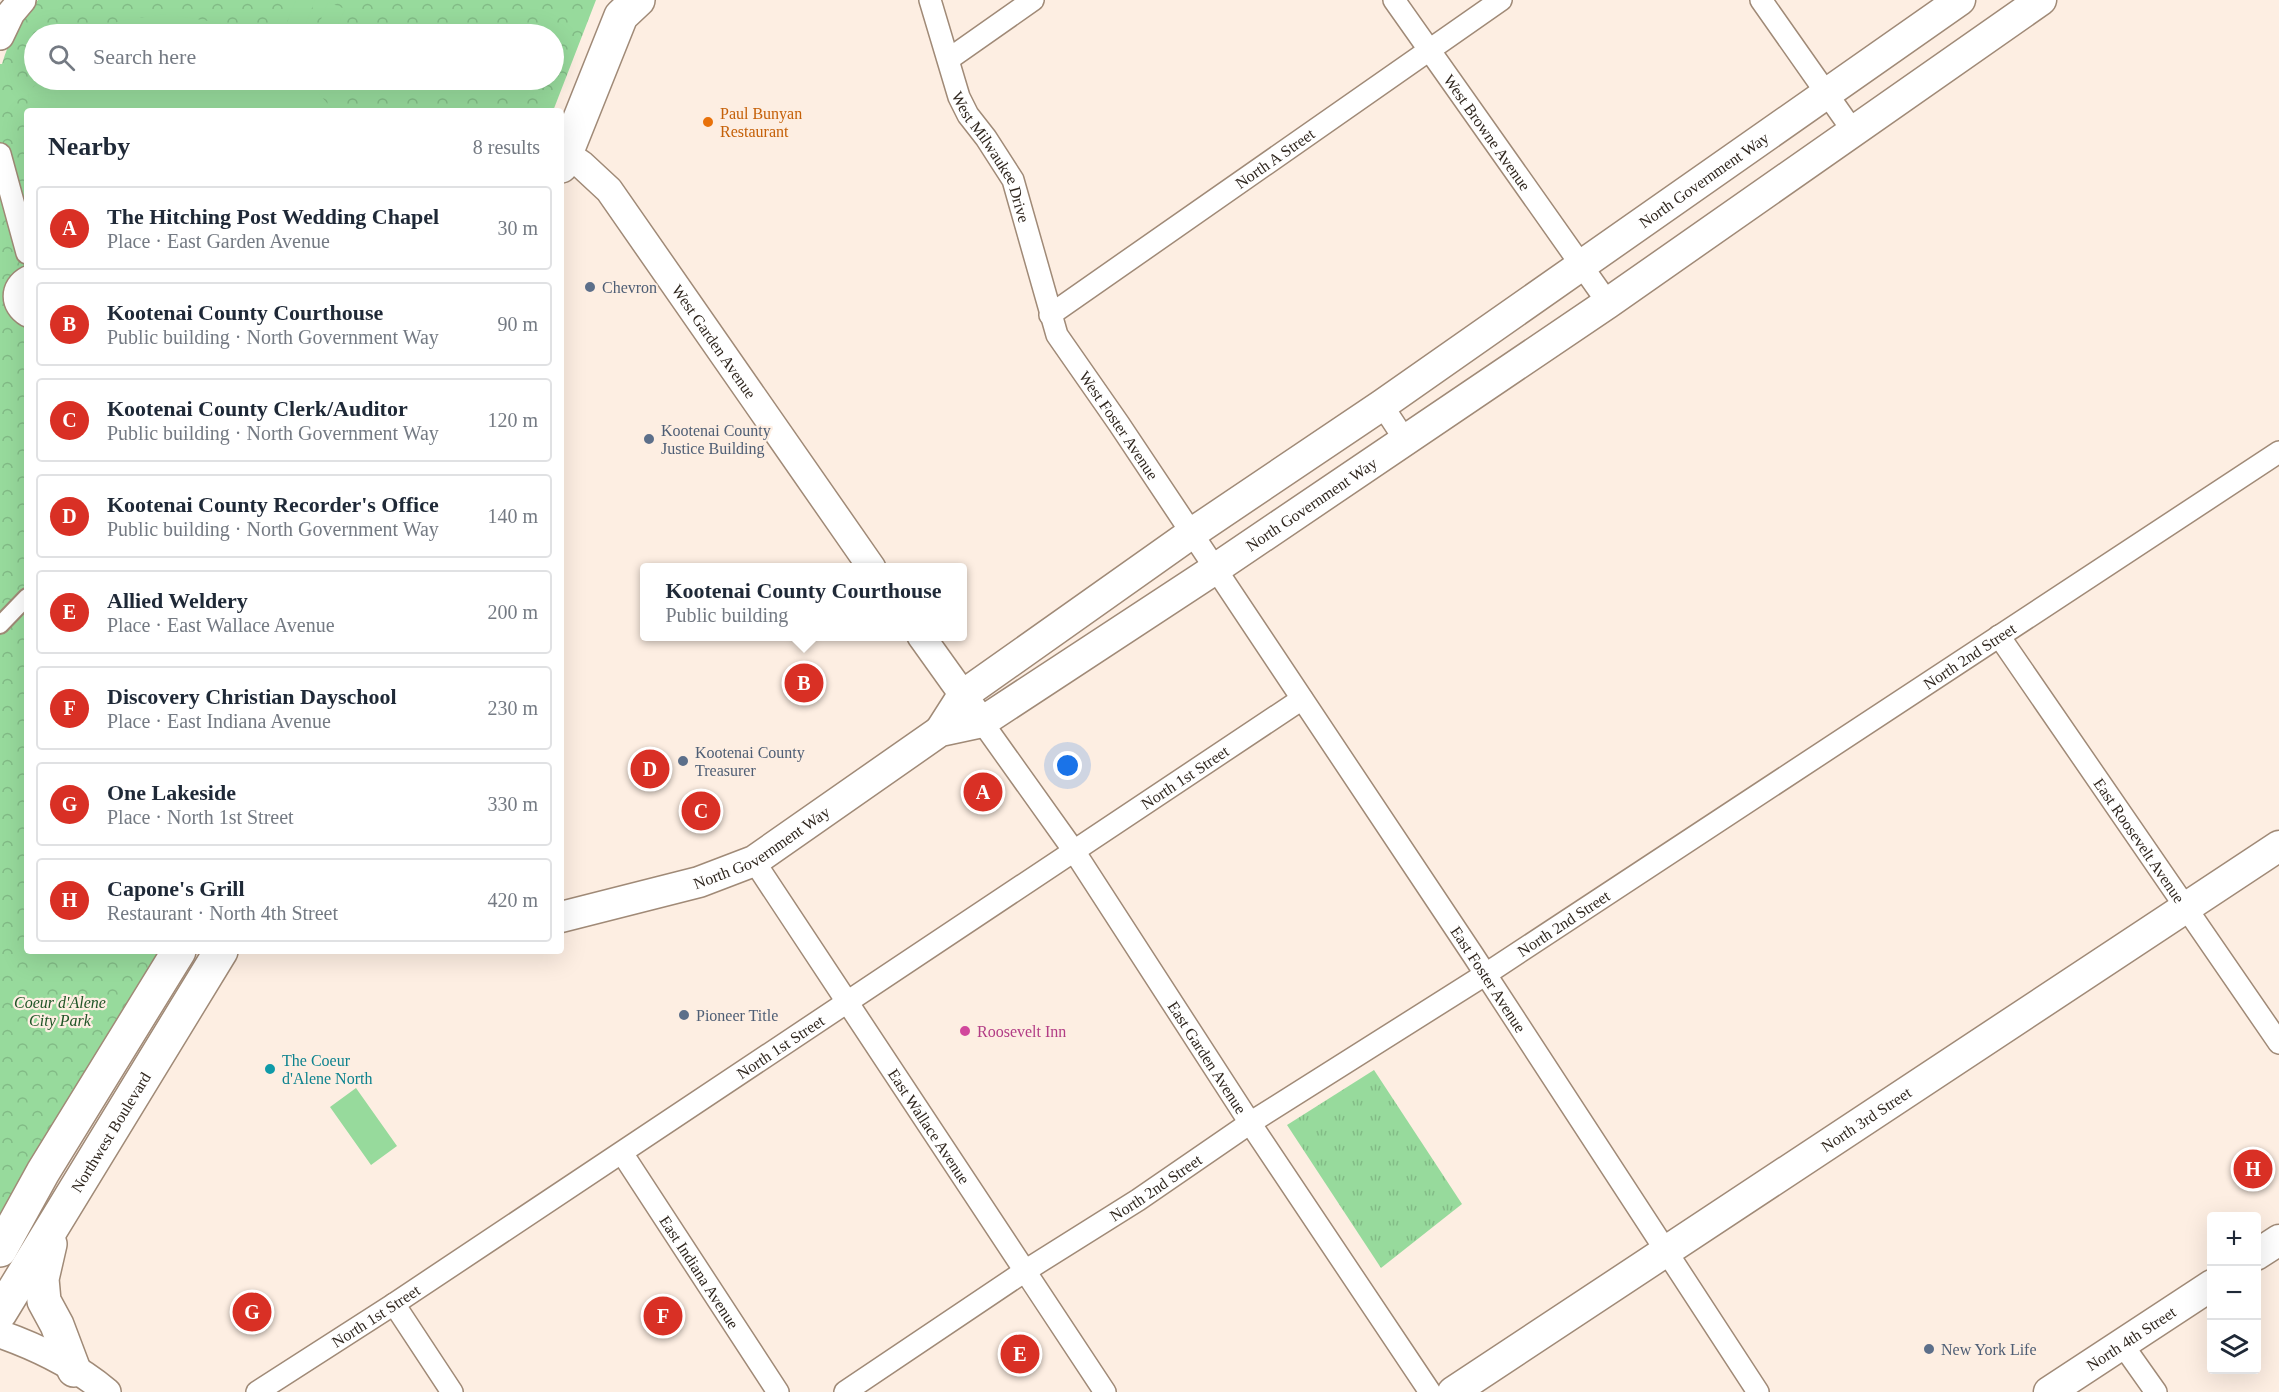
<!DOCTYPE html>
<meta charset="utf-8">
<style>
:root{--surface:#fff;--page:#f6f6f7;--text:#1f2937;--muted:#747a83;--line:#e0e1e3;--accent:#d93025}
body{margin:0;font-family:"Times New Roman",serif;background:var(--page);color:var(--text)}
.controls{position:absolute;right:18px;bottom:18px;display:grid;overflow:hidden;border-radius:6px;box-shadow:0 6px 24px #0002}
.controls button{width:54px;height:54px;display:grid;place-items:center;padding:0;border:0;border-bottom:2px solid var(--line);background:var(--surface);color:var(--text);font:30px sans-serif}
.you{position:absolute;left:1068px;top:766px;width:21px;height:21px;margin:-15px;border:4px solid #fff;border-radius:50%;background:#1a73e8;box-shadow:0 0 0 9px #1a73e833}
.badge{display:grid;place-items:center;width:39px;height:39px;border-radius:50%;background:var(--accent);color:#fff;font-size:20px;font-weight:700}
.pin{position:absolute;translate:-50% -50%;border:3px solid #fff;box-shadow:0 2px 6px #0006}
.popup{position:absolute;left:640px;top:563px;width:327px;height:78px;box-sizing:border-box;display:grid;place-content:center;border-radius:6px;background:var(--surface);filter:drop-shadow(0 2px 4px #0005);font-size:20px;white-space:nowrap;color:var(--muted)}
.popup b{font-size:22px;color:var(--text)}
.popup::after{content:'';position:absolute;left:50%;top:100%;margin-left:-12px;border:12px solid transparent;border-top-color:var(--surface)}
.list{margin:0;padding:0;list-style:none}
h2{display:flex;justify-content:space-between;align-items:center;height:78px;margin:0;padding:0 24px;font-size:26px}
h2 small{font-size:20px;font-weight:400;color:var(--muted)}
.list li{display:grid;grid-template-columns:39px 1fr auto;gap:18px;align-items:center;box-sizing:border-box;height:84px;margin:0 12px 12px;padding:0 12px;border:2px solid var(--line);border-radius:6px}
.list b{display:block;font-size:22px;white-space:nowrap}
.list p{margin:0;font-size:20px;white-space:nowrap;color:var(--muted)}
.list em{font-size:20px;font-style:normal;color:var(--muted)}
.icon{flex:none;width:33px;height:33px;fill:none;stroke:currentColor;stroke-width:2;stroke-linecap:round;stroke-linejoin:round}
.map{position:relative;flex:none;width:2279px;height:1392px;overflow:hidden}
.search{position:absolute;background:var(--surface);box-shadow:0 6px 24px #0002;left:24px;top:24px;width:540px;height:66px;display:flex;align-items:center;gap:15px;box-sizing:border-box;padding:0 21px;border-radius:33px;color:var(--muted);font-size:22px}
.panel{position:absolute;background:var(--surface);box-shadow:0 6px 24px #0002;left:24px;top:108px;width:540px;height:846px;border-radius:6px}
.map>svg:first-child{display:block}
</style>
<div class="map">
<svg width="2279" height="1392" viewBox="0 0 2279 1392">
<defs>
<pattern id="grass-tufts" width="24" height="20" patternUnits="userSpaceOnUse" patternTransform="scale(1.5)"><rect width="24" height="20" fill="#97da9c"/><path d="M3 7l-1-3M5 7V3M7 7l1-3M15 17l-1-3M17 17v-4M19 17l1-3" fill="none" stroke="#82bb86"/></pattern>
<pattern id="park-crowns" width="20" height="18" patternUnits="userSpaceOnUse" patternTransform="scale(1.5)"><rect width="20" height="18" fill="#97da9c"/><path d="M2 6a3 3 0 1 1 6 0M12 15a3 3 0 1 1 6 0" fill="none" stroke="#82bb86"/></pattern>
</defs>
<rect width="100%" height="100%" fill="#fdeee2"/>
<path fill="url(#grass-tufts)" d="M1374,1070L1462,1204L1381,1268L1287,1125Z"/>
<path fill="url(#park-crowns)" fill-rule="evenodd" d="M38,0H596L553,111H27V951H167L0,1230V64H2C9,39 21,20 38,0ZM34,34H554V80H34Z"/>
<path fill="#97da9c" d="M296,0H315L302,34L285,27Z
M328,2L345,9L334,34H315Z
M165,14L233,25L255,34H94L119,21Z
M41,80H307L334,111H27V135L25,129L29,91Z
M356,1088L397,1146L371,1165L330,1107Z"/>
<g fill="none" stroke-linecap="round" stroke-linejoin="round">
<defs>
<path id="pedestrian" d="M0,625L27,597"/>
<g id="minor">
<path id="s1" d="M930,0L959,97L968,115L986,138L1013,180L1057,335L1119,424L1473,955L1758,1392"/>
<path id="s2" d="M1394,0L1608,303"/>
<path d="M1761,0L1853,131"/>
<path d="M949,59L1033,0"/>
<path d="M0,154L27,253"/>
<path d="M27,277C10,286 10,306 27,316"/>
<path id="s3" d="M1050,315L1501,0"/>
<path d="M1382,405L1405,440"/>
<path id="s4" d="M1999,636L2279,1043"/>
<path id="s5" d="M982,722L1074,851L1250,1123L1430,1392"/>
<path id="s6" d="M754,861L1105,1392"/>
<path id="s7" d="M622,1153L778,1392"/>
<path d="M394,1304L452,1392"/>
<path d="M2122,1344L2156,1392"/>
<path id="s8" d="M257,1392L394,1304L1302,699"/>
<path id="s9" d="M845,1392L1025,1271L1138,1200L1250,1123L1486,974L2279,452"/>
</g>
<g id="tertiary">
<path d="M0,36L11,13L22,0"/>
<path id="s10" d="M565,153L581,164L609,190L872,568"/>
<path d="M921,636L976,713"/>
<path d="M0,1334C37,1347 77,1367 107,1392"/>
</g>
<g id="secondary">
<path id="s11" d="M940,731L963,695L1192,533L1382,405L1960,0"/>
<path id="s12" d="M561,917L699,882L754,861L940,731L982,722L1215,569L1608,303L2041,0"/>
<path d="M2256,1255L2279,1240"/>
<path id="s13" d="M1453,1392L2279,846"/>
<path id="s14" d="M2049,1392L2212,1285"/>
</g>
<g id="primary">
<path d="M561,166L621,16L638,0"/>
<path d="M50,1244L42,1279L44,1301L57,1325L74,1370"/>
<path d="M0,1250L43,1172L179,951"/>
<path id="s15" d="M0,1313L221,951"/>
</g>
</defs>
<use href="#pedestrian" stroke="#a08a77" stroke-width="20"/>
<use href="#minor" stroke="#a08a77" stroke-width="24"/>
<use href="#tertiary" stroke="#a08a77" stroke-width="30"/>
<use href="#secondary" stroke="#a08a77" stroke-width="33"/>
<use href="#primary" stroke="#a08a77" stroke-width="36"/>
<use href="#pedestrian" stroke="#fff" stroke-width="16"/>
<use href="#minor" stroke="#fff" stroke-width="21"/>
<use href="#tertiary" stroke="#fff" stroke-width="27"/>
<use href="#secondary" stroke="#fff" stroke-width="30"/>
<use href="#primary" stroke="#fff" stroke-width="33"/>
</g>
<circle fill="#e8710a" stroke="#fdeee2" stroke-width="2" cx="708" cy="122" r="6"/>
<g fill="#5c6f8a" stroke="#fdeee2" stroke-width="2">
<circle cx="590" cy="287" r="6"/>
<circle cx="649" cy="439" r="6"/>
<circle cx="683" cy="761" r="6"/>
<circle cx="684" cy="1015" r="6"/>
<circle cx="1929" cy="1349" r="6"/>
</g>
<circle fill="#d1479c" stroke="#fdeee2" stroke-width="2" cx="965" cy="1031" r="6"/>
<circle fill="#0f9aa8" stroke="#fdeee2" stroke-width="2" cx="270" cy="1069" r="6"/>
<g text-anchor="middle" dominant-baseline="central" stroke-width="4.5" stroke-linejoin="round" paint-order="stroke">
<g font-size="16" fill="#c56008" stroke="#fdeee2" text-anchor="start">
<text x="720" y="113">Paul Bunyan<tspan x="720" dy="18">Restaurant</tspan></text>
</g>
<g font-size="16" fill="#30271f" stroke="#fdeee2">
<text stroke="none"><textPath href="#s2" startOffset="162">West Browne Avenue</textPath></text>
<text stroke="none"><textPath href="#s1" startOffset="170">West Milwaukee Drive</textPath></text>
<text stroke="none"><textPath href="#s3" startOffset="274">North A Street</textPath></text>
<text stroke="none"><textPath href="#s11" startOffset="945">North Government Way</textPath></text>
<text stroke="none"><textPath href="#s10" startOffset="242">West Garden Avenue</textPath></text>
<text stroke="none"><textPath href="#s1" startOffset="471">West Foster Avenue</textPath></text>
<text stroke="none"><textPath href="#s12" startOffset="866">North Government Way</textPath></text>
<text stroke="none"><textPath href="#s9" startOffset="1344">North 2nd Street</textPath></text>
<text stroke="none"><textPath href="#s8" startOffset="1113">North 1st Street</textPath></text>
<text stroke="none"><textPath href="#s4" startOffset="248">East Roosevelt Avenue</textPath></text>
<text stroke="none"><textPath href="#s12" startOffset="214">North Government Way</textPath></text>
<text stroke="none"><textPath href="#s9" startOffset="858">North 2nd Street</textPath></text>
<text stroke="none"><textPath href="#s1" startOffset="1137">East Foster Avenue</textPath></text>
<text stroke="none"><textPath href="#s8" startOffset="627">North 1st Street</textPath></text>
<text stroke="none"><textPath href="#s5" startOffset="404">East Garden Avenue</textPath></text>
<text stroke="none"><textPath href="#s13" startOffset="495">North 3rd Street</textPath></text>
<text stroke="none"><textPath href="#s6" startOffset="318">East Wallace Avenue</textPath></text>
<text stroke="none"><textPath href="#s15" startOffset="212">Northwest Boulevard</textPath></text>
<text stroke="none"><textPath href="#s9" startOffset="372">North 2nd Street</textPath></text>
<text stroke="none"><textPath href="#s7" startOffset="142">East Indiana Avenue</textPath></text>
<text stroke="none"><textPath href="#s8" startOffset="141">North 1st Street</textPath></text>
<text stroke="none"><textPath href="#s14" startOffset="98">North 4th Street</textPath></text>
</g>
<g font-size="16" fill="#4e5e75" stroke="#fdeee2" text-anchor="start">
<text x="602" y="287">Chevron</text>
<text x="661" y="430">Kootenai County<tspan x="661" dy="18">Justice Building</tspan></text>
<text x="695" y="752">Kootenai County<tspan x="695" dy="18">Treasurer</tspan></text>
<text x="696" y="1015">Pioneer Title</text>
<text x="1941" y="1349">New York Life</text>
</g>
<g font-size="16" font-style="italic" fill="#1f5426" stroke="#fdeee2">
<text x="60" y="1002">Coeur d'Alene<tspan x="60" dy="18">City Park</tspan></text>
</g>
<g font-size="16" fill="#b23c85" stroke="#fdeee2" text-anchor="start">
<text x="977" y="1031">Roosevelt Inn</text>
</g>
<g font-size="16" fill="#0d838f" stroke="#fdeee2" text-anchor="start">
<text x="282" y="1060">The Coeur<tspan x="282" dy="18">d'Alene North</tspan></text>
</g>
</g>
</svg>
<div class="controls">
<button>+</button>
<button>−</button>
<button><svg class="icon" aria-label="layers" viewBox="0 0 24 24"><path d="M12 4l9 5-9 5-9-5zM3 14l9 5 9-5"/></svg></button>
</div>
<div class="you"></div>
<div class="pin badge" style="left:983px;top:792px">A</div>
<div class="pin badge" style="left:804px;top:683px">B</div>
<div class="popup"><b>Kootenai County Courthouse</b>Public building</div>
<div class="pin badge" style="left:701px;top:811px">C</div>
<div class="pin badge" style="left:650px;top:769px">D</div>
<div class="pin badge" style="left:1020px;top:1354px">E</div>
<div class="pin badge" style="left:663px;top:1316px">F</div>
<div class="pin badge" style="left:252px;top:1312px">G</div>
<div class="pin badge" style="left:2253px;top:1169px">H</div>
<div class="search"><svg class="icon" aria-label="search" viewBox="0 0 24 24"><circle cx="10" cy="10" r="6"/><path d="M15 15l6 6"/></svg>Search here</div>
<section class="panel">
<h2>Nearby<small>8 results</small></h2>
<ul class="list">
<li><span class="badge">A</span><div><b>The Hitching Post Wedding Chapel</b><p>Place · East Garden Avenue</p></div><em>30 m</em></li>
<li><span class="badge">B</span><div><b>Kootenai County Courthouse</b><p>Public building · North Government Way</p></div><em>90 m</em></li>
<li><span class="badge">C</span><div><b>Kootenai County Clerk/Auditor</b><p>Public building · North Government Way</p></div><em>120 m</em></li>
<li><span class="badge">D</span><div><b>Kootenai County Recorder's Office</b><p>Public building · North Government Way</p></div><em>140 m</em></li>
<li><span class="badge">E</span><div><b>Allied Weldery</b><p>Place · East Wallace Avenue</p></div><em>200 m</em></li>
<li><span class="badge">F</span><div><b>Discovery Christian Dayschool</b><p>Place · East Indiana Avenue</p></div><em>230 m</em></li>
<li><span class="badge">G</span><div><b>One Lakeside</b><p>Place · North 1st Street</p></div><em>330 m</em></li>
<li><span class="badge">H</span><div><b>Capone's Grill</b><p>Restaurant · North 4th Street</p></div><em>420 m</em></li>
</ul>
</section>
</div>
